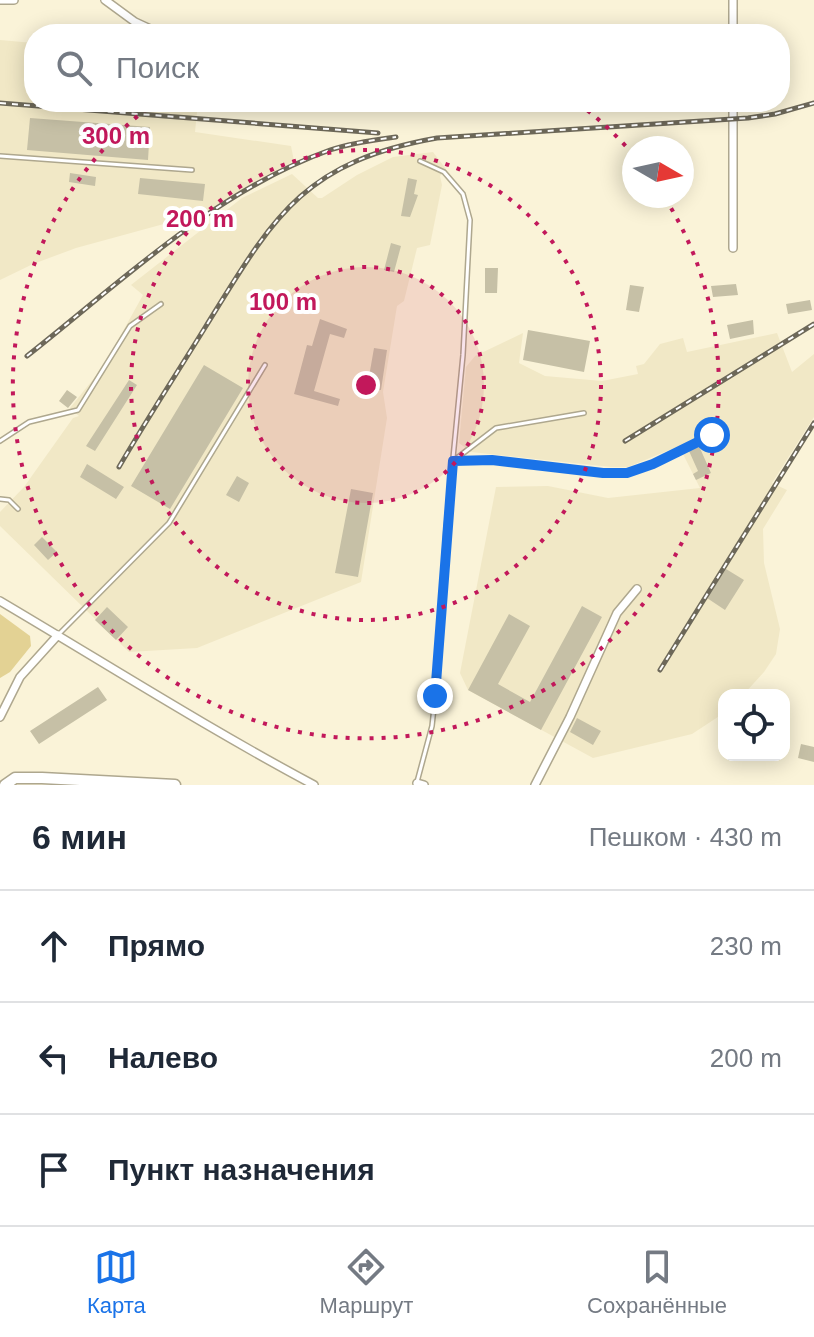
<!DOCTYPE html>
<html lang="ru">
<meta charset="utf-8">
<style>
:root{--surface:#fff;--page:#f6f6f7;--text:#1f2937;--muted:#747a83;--line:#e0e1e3;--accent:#1a73e8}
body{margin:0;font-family:Helvetica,sans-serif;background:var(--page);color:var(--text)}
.controls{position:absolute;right:24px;bottom:24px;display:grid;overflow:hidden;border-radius:16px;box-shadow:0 4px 20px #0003}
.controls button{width:72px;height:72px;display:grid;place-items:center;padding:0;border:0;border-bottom:2px solid var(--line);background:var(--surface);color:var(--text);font:40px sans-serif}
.compass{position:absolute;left:622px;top:136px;width:72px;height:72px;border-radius:50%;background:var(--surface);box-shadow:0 4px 20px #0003;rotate:99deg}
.stop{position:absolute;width:24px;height:24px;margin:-18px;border:6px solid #1a73e8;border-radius:50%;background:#fff}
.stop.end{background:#1a73e8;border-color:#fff;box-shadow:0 2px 8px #0008}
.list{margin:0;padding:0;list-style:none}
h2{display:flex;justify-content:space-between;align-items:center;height:104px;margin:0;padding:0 32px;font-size:34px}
h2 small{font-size:26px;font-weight:400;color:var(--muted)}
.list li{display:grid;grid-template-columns:52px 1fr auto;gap:24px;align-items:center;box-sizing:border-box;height:112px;padding:0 32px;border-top:2px solid var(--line)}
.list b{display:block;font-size:30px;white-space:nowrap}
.list em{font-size:26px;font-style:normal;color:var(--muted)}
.icon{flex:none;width:44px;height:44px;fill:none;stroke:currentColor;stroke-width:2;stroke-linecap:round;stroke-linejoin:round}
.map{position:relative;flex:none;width:814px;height:785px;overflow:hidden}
.search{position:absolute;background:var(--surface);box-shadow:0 4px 20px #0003;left:24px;right:24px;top:24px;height:88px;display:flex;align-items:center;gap:20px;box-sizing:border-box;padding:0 28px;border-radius:32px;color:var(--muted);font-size:30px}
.sheet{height:440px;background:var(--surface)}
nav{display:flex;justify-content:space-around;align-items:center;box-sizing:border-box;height:112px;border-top:2px solid var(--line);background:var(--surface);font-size:22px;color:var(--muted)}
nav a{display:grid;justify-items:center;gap:4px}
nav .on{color:var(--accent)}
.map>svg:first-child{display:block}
</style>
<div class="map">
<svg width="814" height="785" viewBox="0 0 814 785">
<rect width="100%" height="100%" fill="#faf3d8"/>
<path fill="#f1e8c6" d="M0,40L34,43V102H198L195,132L291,146L294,161L204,213L76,248L33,264L0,280Z
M433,152L446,169L440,176L442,185L430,245L417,248L404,301L397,306L383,392L387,418L361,582L197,648L129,652L0,526V512L24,487L73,418L79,416L70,408L103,367L143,295L131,285L242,198L292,174L318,198H322L357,175L393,157Z
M523,333L519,363L545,376L602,381L638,374L636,366L644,364L660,344L683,338L687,352L777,333L792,372L814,354V417L772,483L787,490L763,529L764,563L780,629L776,654L764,672L743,695H724V713L692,734L593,758L468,690L460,673L496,487L548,486L608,498L700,488L679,446L628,467H611L471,452L459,443L466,367L475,356Z"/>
<path fill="#e3d294" d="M0,614L30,636L31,646L10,672L0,678Z"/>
<path fill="#c6c0a6" d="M30,118L150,127L148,160L27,150Z
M70,173L96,177L95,186L69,182Z
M140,178L205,184L203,201L138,194Z
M408,178L417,180L414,194L418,195L410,217L401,216Z
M391,243L401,246L394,272L384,270Z
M485,268H498L497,293H485Z
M736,284L738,295L713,297L711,286Z
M630,285L644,287L639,312L626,310Z
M810,300L812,310L788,314L786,304Z
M320,319L347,329L344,338L330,334L314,391L340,399L338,406L294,394L307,345L312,346Z
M753,320L754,334L730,339L727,325Z
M528,330L590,341L584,372L523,360Z
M374,348L387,350L381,390L367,388Z
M204,365L243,388L170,509L131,486Z
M129,380L137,385L95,451L86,446Z
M67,390L77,397L68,408L59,401Z
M699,446L711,473L696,480L693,474L698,471L689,451Z
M87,464L124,487L116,499L80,477Z
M237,476L249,483L239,502L226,495Z
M351,489L373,493L358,577L335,573Z
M42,537L57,552L48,560L34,545Z
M726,569L744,580L725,610L707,598Z
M582,606L602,617L541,730L468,690L509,614L530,626L498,684L530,702Z
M107,607L128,627L116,640L95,620Z
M98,687L107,700L39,744L30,731Z
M577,718L601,731L593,745L570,732Z
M801,744L814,747V762L798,758Z"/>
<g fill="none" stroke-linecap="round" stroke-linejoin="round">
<defs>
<path id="lane" d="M0,156L192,170
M0,441L29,422L78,410L130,326L161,304
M453,461L492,460L603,473H627L653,464L712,435
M453,461L496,428L584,413
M0,499L9,500L18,509
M58,635L169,523L265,365
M417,782L432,726L438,671L446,530L463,355L470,220L463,194L444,172L420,161"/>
<path id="street" d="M0,0H14
M105,0L135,22L161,34
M733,34V0
M733,248V102
M0,601C105,663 207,728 314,785
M0,717L20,677L58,635
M417,783L424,785
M535,785L570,717L617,613L637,589"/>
<path id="secondary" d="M5,785L15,778H42L175,785"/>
</defs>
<use href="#lane" stroke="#aea78e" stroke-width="6"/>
<use href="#street" stroke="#aea78e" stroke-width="10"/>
<use href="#secondary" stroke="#aea78e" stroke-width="13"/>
<use href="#lane" stroke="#fff" stroke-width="3"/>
<use href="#street" stroke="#fff" stroke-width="7"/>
<use href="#secondary" stroke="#fff" stroke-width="10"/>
<defs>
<path id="rail" d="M0,103L378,133
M27,356C121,282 215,191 330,150C351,143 374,140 396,137
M625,441L814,324
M119,467C147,419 177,373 206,326C273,218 302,162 437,138L748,118L775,114L814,103
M660,670L814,423"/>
</defs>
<use href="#rail" stroke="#6d6859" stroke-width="5"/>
<use href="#rail" stroke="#fff" stroke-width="2" stroke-dasharray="6" stroke-linecap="butt"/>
</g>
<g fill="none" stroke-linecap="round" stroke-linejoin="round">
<path stroke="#1a73e8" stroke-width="10" d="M435,696L453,461L492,460L603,473H627L653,464L712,435"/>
</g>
<circle cx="366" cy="385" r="118" fill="#c2185b" fill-opacity=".12"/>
<g fill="none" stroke="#c2185b" stroke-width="4" stroke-dasharray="4 8">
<circle cx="366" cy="385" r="118"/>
<circle cx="366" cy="385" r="235"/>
<path d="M329 34A353 353 0 0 1 403 34M578 103A353 353 0 0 1 632 153M665 198A353 353 0 1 1 154 103"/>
</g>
<circle cx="366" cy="385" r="12" fill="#c2185b" stroke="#fff" stroke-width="4"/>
<g font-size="24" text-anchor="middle" font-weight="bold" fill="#c2185b" stroke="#fff" stroke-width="8" stroke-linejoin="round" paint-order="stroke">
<text x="116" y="144">300 m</text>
<text x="200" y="227">200 m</text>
<text x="283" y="310">100 m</text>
</g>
</svg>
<div class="controls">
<button><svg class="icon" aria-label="locate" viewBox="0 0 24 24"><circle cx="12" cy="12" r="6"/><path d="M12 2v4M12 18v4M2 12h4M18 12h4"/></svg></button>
</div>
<svg class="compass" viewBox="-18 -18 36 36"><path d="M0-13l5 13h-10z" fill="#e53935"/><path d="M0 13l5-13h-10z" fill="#747a83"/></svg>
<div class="stop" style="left:712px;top:435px"></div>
<div class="stop end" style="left:435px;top:696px"></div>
<div class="search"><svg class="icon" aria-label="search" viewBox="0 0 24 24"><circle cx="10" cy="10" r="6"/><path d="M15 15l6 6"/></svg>Поиск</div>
</div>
<section class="sheet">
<h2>6 мин<small>Пешком · 430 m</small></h2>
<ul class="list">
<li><svg class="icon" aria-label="ahead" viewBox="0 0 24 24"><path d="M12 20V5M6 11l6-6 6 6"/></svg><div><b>Прямо</b></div><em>230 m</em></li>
<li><svg class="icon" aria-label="left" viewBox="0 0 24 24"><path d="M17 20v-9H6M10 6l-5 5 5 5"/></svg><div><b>Налево</b></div><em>200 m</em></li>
<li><svg class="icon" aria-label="arrive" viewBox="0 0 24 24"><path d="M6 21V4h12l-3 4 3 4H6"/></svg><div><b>Пункт назначения</b></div></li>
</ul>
</section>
<nav>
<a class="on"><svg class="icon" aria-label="map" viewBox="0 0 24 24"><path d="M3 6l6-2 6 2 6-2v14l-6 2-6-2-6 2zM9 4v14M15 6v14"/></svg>Карта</a>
<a><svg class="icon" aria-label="directions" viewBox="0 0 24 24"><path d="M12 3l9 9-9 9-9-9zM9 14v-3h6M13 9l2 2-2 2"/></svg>Маршрут</a>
<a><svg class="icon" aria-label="saved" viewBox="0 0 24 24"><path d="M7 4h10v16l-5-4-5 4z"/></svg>Сохранённые</a>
</nav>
